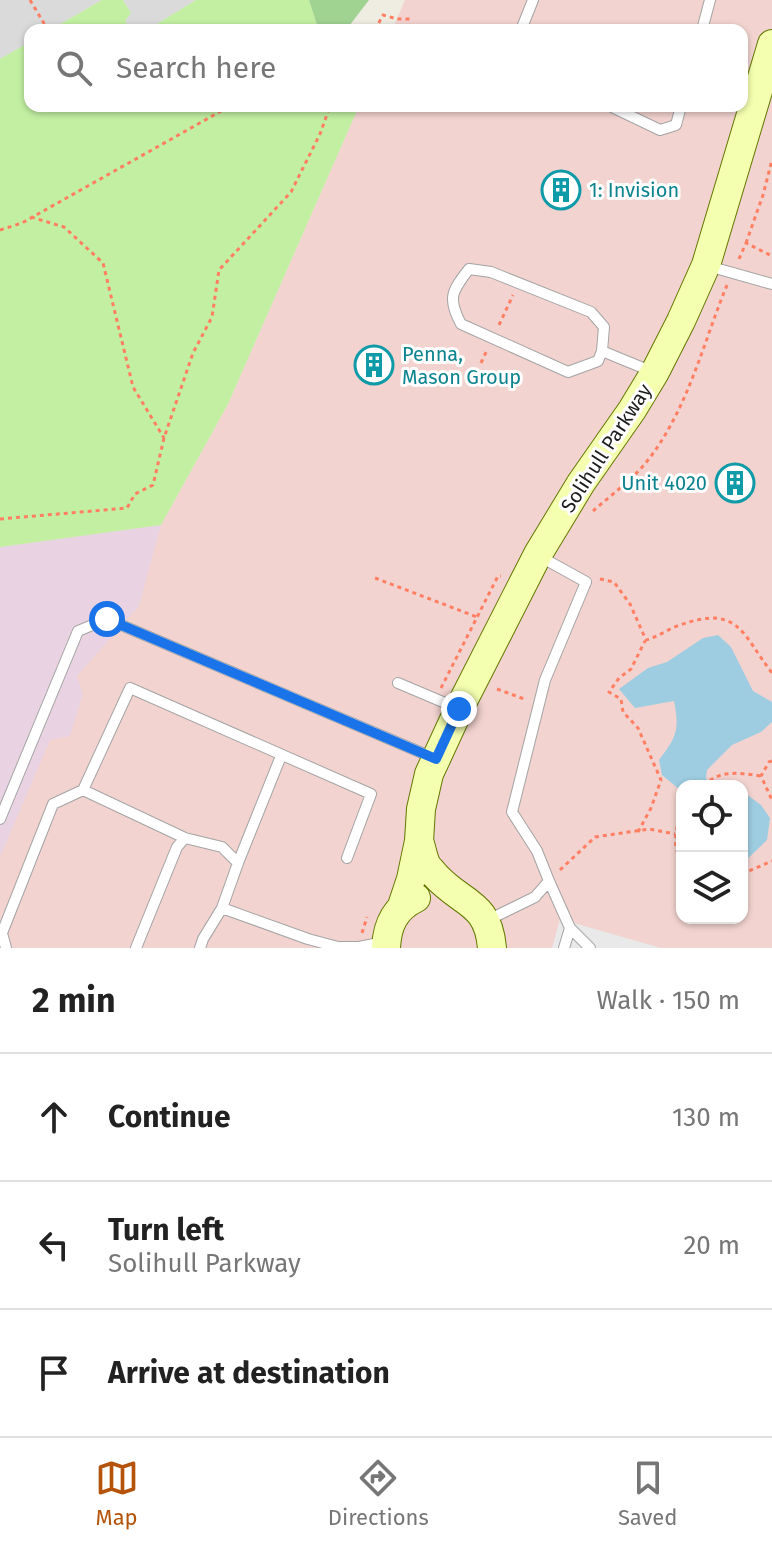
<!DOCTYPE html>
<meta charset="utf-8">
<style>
:root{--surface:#fff;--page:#f2f2f2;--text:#222;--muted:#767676;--line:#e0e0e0;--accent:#b45309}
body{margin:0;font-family:"Fira Sans",sans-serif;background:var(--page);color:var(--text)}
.controls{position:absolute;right:24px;bottom:24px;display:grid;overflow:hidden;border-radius:16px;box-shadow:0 2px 6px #0004}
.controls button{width:72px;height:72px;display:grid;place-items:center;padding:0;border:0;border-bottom:2px solid var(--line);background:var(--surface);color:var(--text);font:40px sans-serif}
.stop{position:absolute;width:24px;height:24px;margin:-18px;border:6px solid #1a73e8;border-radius:50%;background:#fff}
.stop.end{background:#1a73e8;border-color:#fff;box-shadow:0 2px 8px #0008}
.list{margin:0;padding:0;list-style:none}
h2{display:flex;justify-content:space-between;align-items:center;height:104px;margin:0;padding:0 32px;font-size:34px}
h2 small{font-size:26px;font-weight:400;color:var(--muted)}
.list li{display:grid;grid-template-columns:52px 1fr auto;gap:24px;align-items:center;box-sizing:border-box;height:128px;padding:0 32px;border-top:2px solid var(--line)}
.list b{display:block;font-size:30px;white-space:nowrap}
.list p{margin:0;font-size:26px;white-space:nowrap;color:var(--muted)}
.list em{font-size:26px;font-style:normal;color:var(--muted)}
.icon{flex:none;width:44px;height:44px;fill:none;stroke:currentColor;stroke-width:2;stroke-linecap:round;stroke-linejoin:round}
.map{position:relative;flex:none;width:772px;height:948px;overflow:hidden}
.search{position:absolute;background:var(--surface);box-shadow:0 2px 6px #0004;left:24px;right:24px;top:24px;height:88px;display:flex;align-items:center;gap:20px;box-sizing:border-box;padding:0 28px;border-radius:16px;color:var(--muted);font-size:30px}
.sheet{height:488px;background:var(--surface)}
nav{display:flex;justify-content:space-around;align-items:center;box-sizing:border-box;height:112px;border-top:2px solid var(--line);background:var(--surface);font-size:22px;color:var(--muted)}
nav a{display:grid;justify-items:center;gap:4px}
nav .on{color:var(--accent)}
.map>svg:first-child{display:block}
</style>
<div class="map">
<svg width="772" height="948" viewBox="0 0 772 948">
<rect width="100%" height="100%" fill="#efece2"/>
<path fill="#dbdada" d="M0,0H102L50,30H30V42L0,59Z
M123,0H196L147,30H131L125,21L131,13Z"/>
<path fill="#f2d3cf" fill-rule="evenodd" d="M405,0H772V948H0V547L161,525L228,404L359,106H742V30H392ZM682,786H742V918H682Z"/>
<path fill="#e9d3e3" d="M161,525L139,606L77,676L83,694L70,736L50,740L0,857V547Z"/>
<path fill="#c2efa2" d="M102,0H123L131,13L125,21L131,30H50Z
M196,0H309L317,25L329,30H147Z
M30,42V106H359L228,404L161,525L0,547V59Z"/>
<path fill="#a0d292" d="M309,0H369L346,30H329L317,25Z"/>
<path fill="#e9e9e9" d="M560,919L661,948H552Z"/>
<path fill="#9ecde1" d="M718,635L731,647L753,691L772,702V722L761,732L732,745L707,770L706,778L708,783L712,786H682V790L679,789L662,775L659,760C676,737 680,731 674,701L635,708L619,689L648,668L667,662L703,638Z
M742,791L761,805L770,818L767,840L742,864Z"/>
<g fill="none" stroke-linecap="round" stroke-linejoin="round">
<defs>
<path id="lane" d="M521,30L533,0
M702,30L710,0
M610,106L660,130L676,125L681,106
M708,266L772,284
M469,269L491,272L591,312L604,327L602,351L598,361L568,372L461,324C447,298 452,291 469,269Z
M602,351L653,372
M398,683L457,708
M83,790L130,688L371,794L347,858
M0,819L78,631L107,619L434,758
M238,863L281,756
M549,881L570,928L590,948
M488,920L535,897L549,881L537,851L512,812L545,680L586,582L539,556
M6,948L2,933L53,804L83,790L185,838
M136,948L177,847L185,838L222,847L238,863L222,908
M200,948L203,939L222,908L308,939L338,947H359L384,942
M564,948L570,928"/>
<path id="secondary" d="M419,841C422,849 423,858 427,866C428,867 434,874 435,875C462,905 488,901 492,948
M402,906L411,879L419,841L421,809L429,774L459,709L538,554L581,483L632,410L655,372L681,321L706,265L772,44
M386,948C387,925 395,908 416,898"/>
</defs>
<use href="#lane" stroke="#a4a4a4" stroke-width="12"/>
<use href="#secondary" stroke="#627800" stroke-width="30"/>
<path stroke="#ff7f63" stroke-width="3" stroke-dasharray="4 4" stroke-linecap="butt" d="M30,0L48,30
M375,30L383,15L397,19H410
M31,217L64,227L103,263L133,387L164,438
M0,230L22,223L230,106
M746,243L763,195L772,160
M739,259L746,243L772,256
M499,325L513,295
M481,363L487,350
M593,511C610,496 629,482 644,465C687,413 702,346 727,285
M0,519L127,508L135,494L153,485L164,438L193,353L212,317L219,270L291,192L320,134L330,106
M375,578L477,617
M600,579L614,582L630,604L646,640C658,637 668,629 680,625C739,604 742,634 772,673
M441,688L498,576H501
M497,689L527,700
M772,761L769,762L761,776L772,800
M704,786C719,769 741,773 761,776
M682,811C676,829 671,845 682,862
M638,832L651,808L661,780L638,728L623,712L621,699L609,692L619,678L631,669L645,641
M560,870L595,837L649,829L675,834
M742,874L772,861
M362,933L367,917"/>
<use href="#lane" stroke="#fff" stroke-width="10"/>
<use href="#secondary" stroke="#f5ffb0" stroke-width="28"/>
</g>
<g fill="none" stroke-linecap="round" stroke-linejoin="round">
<path stroke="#1a73e8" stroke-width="10" d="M107,619L436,759L459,709"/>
</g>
<defs>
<symbol id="building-ring" viewBox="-11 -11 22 22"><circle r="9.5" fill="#fff" stroke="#0f9aa8" stroke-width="1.5"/><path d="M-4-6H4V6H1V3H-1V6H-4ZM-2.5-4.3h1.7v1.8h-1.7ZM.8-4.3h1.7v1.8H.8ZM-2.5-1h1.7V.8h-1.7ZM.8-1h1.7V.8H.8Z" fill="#0f9aa8"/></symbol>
</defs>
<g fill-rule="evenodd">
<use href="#building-ring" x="539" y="168" width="44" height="44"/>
<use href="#building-ring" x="352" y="343" width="44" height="44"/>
<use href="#building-ring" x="713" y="461" width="44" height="44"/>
</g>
<g text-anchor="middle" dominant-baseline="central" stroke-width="6" stroke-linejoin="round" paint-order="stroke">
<g font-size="20" fill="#0d838f" stroke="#fff" text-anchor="start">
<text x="589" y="190">1: Invision</text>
<text x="402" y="354">Penna,<tspan x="402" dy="23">Mason Group</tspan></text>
<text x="707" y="483" text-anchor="end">Unit 4020</text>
</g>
<g font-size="20" fill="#1d1d1d" stroke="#fff">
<text transform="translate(606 448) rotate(-57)">Solihull Parkway</text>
</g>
</g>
</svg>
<div class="controls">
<button><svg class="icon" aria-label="locate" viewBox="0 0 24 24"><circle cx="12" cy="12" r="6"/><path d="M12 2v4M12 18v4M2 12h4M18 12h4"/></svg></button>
<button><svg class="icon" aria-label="layers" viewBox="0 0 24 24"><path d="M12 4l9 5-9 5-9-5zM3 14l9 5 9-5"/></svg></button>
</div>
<div class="stop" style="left:107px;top:619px"></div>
<div class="stop end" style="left:459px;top:709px"></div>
<div class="search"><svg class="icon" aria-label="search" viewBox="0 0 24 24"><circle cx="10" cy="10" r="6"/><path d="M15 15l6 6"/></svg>Search here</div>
</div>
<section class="sheet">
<h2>2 min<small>Walk · 150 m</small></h2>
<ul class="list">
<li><svg class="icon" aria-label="ahead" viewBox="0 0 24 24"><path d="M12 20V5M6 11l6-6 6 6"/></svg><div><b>Continue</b></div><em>130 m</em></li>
<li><svg class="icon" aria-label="left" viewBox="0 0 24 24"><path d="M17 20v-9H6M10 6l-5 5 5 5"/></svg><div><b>Turn left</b><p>Solihull Parkway</p></div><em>20 m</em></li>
<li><svg class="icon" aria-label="arrive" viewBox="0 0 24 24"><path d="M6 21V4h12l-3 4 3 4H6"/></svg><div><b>Arrive at destination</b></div></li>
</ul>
</section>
<nav>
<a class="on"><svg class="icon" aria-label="map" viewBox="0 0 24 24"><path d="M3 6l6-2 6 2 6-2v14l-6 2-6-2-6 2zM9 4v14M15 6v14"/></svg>Map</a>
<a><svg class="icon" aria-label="directions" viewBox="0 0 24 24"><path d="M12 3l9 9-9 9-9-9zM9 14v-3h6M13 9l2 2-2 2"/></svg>Directions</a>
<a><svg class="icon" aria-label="saved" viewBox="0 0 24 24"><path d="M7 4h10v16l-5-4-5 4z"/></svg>Saved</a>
</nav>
